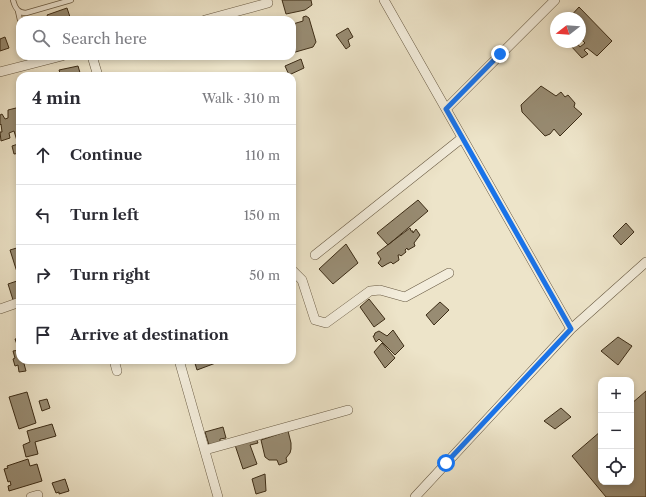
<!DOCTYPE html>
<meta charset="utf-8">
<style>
:root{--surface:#fff;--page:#f2f2f3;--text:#2b2b33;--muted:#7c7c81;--line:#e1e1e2}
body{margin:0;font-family:"Libre Caslon Text",serif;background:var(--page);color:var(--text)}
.controls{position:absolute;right:12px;bottom:12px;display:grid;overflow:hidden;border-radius:8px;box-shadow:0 2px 6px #0003}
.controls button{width:36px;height:36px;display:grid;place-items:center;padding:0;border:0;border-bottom:1px solid var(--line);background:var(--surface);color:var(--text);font:20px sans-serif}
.compass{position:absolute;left:550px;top:12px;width:36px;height:36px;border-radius:50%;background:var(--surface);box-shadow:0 2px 6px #0003;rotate:253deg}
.stop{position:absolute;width:12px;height:12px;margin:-9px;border:3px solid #1a73e8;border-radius:50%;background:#fff}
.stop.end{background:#1a73e8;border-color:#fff;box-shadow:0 1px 4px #0008}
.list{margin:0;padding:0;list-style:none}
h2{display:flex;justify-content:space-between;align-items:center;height:52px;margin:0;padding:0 16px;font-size:17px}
h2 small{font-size:13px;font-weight:400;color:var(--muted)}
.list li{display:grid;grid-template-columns:26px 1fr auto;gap:12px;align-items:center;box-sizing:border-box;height:60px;padding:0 16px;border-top:1px solid var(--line)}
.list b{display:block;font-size:15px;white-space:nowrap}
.list em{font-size:13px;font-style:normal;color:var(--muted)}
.icon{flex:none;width:22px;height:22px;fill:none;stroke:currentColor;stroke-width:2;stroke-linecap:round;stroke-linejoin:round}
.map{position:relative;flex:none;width:646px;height:497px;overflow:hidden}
.search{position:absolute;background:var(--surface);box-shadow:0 2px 6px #0003;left:16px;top:16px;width:280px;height:44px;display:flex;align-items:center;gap:10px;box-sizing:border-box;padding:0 14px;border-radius:12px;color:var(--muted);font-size:15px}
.panel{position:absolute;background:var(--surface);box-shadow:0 2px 6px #0003;left:16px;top:72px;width:280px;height:292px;border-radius:12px}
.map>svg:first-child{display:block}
</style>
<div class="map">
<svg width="646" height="497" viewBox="0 0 646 497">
<rect width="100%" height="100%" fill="#ede4c9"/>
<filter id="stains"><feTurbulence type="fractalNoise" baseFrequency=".005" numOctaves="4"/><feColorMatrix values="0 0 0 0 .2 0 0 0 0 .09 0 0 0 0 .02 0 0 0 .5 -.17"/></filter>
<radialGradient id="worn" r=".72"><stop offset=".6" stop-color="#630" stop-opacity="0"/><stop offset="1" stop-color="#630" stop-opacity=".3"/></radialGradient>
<path fill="#988c73" stroke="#3c2c16" d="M282,0H311L312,5L305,10L286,14Z
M579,7L612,41L597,56L587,48L584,50L588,54L582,58L570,45L574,42H576L580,47L585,43L580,38V18H569Z
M67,8L71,20H56L55,18L49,20L47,15Z
M306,16L309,18L316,42L313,47L292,53V30L295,29L293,24L303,21V17Z
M348,28L353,37L348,40L350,46L346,49L336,35Z
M5,37L9,48L0,51V39Z
M301,59L304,68L289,75L285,66Z
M78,66L81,76H61L59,70Z
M541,86L556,96L561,92L565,97L568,95L575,103L574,107L582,114L560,136L554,129L550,134L545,136L522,112L521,105Z
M20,107V120L17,121L18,127L20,126V153L14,154L12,146L18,144L14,131L9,133L10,138L1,141L0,132H2L1,124L0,125V115L2,114L5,119L8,118V110Z
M418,200L428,211L388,245L377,233Z
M626,223L634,232L621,245L613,236Z
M410,228L411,231H413V233L416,229L420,235L414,243L415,246L408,250L407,248L405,250L406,252L401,256L400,255H398L399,260L393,264L391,262L387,264L382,267L378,263L381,259L377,253Z
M346,244L358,263L333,284L319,269Z
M20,247V271L17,272L10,250Z
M20,280V301L14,303L8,284Z
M369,299L385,319L374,327L360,307Z
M440,302L449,310L434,325L426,315Z
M393,330L404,346L395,355L379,339L376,342L373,336H374L375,333L379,331L387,336Z
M618,337L632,346L618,365L601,351Z
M20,338V360H23L26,371L19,372L18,365L15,366L13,359L15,358L13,351L19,350L15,339Z
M382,343L395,358L385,368L374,352Z
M194,360H220L221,361L197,370Z
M646,391V497H606L572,456L601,431V482H631V404Z
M27,392L36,423L19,429L9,397Z
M47,399L50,408L42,411L39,401Z
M561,408L571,417L555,429L544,421Z
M52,424L56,436L35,442L38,454L26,457L23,445L30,442L27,431Z
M223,427L226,438L220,439V442L209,445L205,432Z
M288,431L291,443V449L290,453L286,458L287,462L279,465L277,460H269L265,457L261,440Z
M256,438L258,443L250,445L257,464L243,469L235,445Z
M28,459L30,466L37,464L42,481L9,491L8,486L11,485L10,481L8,482L4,469L8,468L7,466Z
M265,474L266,491L256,494L252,479Z
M65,479L69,491L59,494V492L56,493L52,483Z"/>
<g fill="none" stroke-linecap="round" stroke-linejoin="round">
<defs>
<path id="service" d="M13,0C15,8 18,13 26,13L71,0
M18,11L20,20
M29,56L31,64"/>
<path id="minor" d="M384,0L571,329
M205,20L268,3
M92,56L98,76
M0,72L62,56
M446,109L555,0
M315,255L462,138
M292,272L293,271L302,280L315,320L326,323L370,291L380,290L405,297L449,273
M0,309L20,302
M114,360L117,371
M179,360L218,497
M205,450L348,410
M31,497L38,495
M415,497L571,329L646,262"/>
</defs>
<use href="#service" stroke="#685a43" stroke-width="6"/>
<use href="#minor" stroke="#685a43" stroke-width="10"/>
<use href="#service" stroke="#f3eddc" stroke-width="4.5"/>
<use href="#minor" stroke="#f3eddc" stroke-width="9"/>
</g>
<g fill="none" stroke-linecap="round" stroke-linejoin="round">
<path stroke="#1a73e8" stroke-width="5" d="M446,463L571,329L446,109L500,54"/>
</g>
<rect width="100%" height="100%" filter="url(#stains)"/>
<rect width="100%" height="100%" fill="url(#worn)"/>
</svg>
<div class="controls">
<button>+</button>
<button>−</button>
<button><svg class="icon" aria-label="locate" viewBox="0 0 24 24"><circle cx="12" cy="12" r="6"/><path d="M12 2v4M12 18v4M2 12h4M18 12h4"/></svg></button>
</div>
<svg class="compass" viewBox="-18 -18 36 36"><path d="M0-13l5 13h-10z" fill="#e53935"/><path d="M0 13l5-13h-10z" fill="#7c7c81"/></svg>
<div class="stop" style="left:446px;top:463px"></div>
<div class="stop end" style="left:500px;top:54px"></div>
<div class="search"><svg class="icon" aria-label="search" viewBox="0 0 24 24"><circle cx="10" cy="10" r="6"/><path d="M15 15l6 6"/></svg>Search here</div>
<section class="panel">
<h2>4 min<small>Walk · 310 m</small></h2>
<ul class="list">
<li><svg class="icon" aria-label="ahead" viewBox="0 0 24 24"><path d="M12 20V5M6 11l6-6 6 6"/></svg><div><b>Continue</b></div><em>110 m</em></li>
<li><svg class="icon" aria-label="left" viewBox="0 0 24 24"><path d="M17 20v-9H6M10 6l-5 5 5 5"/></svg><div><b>Turn left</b></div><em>150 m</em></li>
<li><svg class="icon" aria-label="right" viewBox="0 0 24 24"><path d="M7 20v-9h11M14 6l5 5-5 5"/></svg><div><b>Turn right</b></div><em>50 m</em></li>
<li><svg class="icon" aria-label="arrive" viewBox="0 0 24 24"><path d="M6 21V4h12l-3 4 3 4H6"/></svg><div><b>Arrive at destination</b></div></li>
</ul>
</section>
</div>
